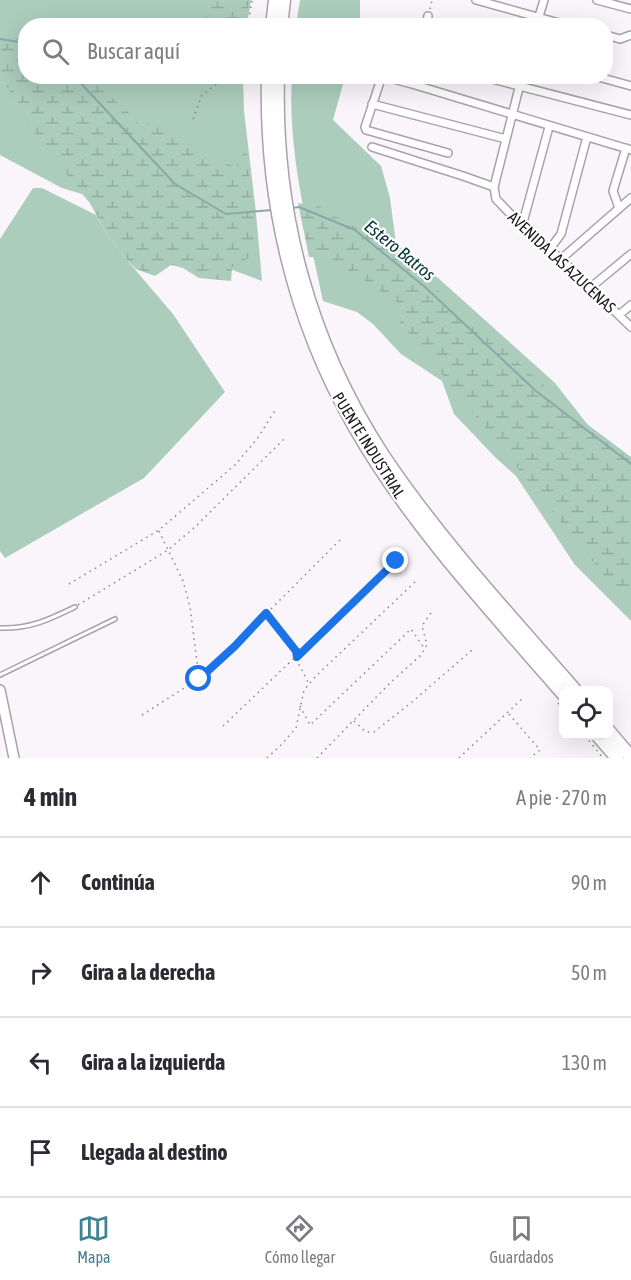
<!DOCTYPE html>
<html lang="es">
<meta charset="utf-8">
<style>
:root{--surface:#fff;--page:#f2f2f3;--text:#2b2b33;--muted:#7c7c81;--line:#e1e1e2;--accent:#3f8293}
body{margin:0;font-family:"Asap Condensed",sans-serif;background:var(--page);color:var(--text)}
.controls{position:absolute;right:18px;bottom:18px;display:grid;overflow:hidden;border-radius:12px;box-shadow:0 6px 24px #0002}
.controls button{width:54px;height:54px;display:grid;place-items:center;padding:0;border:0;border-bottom:2px solid var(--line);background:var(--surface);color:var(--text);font:30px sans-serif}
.stop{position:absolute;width:18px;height:18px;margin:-14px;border:4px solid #1a73e8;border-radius:50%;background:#fff}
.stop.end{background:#1a73e8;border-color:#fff;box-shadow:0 2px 6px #0008}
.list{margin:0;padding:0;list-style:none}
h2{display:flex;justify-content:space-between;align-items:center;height:78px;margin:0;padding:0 24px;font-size:26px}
h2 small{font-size:20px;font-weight:400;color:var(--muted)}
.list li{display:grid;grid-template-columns:39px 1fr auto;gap:18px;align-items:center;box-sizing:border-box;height:90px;padding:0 24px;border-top:2px solid var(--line)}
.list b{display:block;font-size:22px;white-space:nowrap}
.list em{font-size:20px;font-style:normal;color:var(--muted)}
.icon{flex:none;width:33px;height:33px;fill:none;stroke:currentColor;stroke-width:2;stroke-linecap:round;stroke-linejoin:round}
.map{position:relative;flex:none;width:631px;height:758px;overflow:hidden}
.search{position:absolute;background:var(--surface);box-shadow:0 6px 24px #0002;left:18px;right:18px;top:18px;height:66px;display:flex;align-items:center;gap:15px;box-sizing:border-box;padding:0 21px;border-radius:24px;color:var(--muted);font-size:22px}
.sheet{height:438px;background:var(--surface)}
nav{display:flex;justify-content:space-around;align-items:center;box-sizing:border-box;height:84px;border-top:2px solid var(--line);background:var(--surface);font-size:16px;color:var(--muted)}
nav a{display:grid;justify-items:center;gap:3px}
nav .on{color:var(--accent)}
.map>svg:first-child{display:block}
</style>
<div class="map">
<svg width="631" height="758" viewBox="0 0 631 758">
<defs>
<pattern id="wetland-marsh" width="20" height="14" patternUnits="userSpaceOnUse" patternTransform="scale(1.5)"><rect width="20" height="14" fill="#acccbc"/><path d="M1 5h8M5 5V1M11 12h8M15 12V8" fill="none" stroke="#93aea1"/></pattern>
</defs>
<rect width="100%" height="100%" fill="#faf4fb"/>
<path fill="#acccbc" d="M0,0H251L247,25L26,26V76L243,77L244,111L256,213L262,281L230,269L135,253L82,194L62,188L0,155Z
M300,0H360V25H296Z
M292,77H345L333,120L381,166L390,198L396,244L428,269L555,383L605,447L631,464V621L575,565L516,476L496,458L454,414L442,381L401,354L373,324L357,312L323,301C308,229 287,151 292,77Z
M33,188H42L96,215L106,233L126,259L173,314L225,392L144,478L5,558L0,551V239Z"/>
<path fill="url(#wetland-marsh)" d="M213,0H250L246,25H201Z
M0,30L25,37L26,76L88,77L126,110L143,129L148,122L189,137L193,150L236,167L246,148L257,244L250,257L232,267L231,281L199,278L183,268L171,265L155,276L136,269L126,259L106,233L84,192L71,181L57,156L44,151L34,131L22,115L18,101L0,78Z
M298,203L318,206L381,242L422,276L587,424L631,457V609L399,321L398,303L331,258L309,257Z"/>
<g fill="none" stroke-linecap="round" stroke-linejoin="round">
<path stroke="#89a9ab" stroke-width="2" d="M0,39L19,42L26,45
M74,76L175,184L226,214L272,210
M292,208L299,207L355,230L425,287L536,391L631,464"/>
<defs>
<path id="lane" d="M0,628C30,629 48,620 75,607
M0,675L115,619"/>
<path id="street" d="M476,0L570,26
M597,0L631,9
M426,26L428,16
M536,26L544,0
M606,35L620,39L631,35
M481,76L631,115
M522,76L494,187L496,199L522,226L561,259L631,327
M595,76L631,86
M372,104L506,139
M372,147L463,176L494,187
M448,153L366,130L365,127L381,79L386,77L412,84L631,150
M619,208L613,191L626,148
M522,226L549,127
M549,250L561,234L587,137
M561,259L631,198
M590,288L631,254
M619,315L631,305"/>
<path id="secondary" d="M0,690L14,758"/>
<path id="highway" d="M272,26L275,0
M281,26L284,0
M268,76C265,199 293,319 354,426C409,523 491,611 564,695
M278,76C274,211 309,342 383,455C439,539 509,614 575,690
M608,730L631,757
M598,736L617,758"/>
</defs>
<use href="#lane" stroke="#a8a3a9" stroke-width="6"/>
<use href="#street" stroke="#a8a3a9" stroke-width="10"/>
<use href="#secondary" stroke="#a8a3a9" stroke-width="12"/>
<use href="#highway" stroke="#a8a3a9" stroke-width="15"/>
<path stroke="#8a868b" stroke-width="1.5" stroke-dasharray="1.5 4.5" stroke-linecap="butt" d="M430,9L432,0
M248,26L252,0
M193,119L202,95L227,76
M159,531L183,581L190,607L199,678
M69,584L159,530L235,465L257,439L276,409
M78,605L168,550L196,526L286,437
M267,615L296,651L297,661L309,684
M558,703L564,710
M300,706L310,725L411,629L424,648
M509,714L540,750L530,758
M142,715L206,674L342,538
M354,721L366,732H374L412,702L472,650
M223,726L396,561
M585,736L603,758
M267,758L280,746L296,728L304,690L316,676L415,582
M317,758L391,682L421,655L427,645L422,626L431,613
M459,758L524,697"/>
<use href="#lane" stroke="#fff" stroke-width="3"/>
<use href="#street" stroke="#fff" stroke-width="7"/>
<use href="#secondary" stroke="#fff" stroke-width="9"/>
<use href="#highway" stroke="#fff" stroke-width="12"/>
</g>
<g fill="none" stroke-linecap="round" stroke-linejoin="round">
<path stroke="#1a73e8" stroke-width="8" d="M199,679L235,646L266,613L296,651L297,657L396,561"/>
</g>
<g text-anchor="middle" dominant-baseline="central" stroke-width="4.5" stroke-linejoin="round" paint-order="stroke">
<g font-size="16" fill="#1a181b" stroke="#fff">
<text transform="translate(562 262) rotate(43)">AVENIDA LAS AZUCENAS</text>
<text transform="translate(369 445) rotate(58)">PUENTE INDUSTRIAL</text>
</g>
<g font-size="18" font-style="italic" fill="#073536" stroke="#fff">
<text transform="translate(400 250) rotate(39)">Estero Batros</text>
</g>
</g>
</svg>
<div class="controls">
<button><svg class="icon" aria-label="locate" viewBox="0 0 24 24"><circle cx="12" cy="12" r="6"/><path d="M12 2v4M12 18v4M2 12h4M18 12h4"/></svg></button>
</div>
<div class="stop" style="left:199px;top:679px"></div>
<div class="stop end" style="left:396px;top:561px"></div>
<div class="search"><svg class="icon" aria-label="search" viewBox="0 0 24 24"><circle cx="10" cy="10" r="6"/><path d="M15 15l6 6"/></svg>Buscar aquí</div>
</div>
<section class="sheet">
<h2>4 min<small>A pie · 270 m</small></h2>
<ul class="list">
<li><svg class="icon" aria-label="ahead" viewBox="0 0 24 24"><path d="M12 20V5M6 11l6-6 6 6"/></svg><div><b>Continúa</b></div><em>90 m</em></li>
<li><svg class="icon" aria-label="right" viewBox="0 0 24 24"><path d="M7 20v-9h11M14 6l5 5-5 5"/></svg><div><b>Gira a la derecha</b></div><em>50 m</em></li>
<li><svg class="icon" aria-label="left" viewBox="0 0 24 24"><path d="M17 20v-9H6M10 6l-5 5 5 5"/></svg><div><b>Gira a la izquierda</b></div><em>130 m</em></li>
<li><svg class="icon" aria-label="arrive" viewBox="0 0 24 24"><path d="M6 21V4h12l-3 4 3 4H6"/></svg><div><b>Llegada al destino</b></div></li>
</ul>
</section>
<nav>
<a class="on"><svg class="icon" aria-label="map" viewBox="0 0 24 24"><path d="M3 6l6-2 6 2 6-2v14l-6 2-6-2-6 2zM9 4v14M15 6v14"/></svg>Mapa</a>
<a><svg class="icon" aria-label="directions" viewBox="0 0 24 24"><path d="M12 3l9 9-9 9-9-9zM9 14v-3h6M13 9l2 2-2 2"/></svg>Cómo llegar</a>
<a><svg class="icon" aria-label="saved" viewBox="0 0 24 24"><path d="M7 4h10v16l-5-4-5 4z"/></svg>Guardados</a>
</nav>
